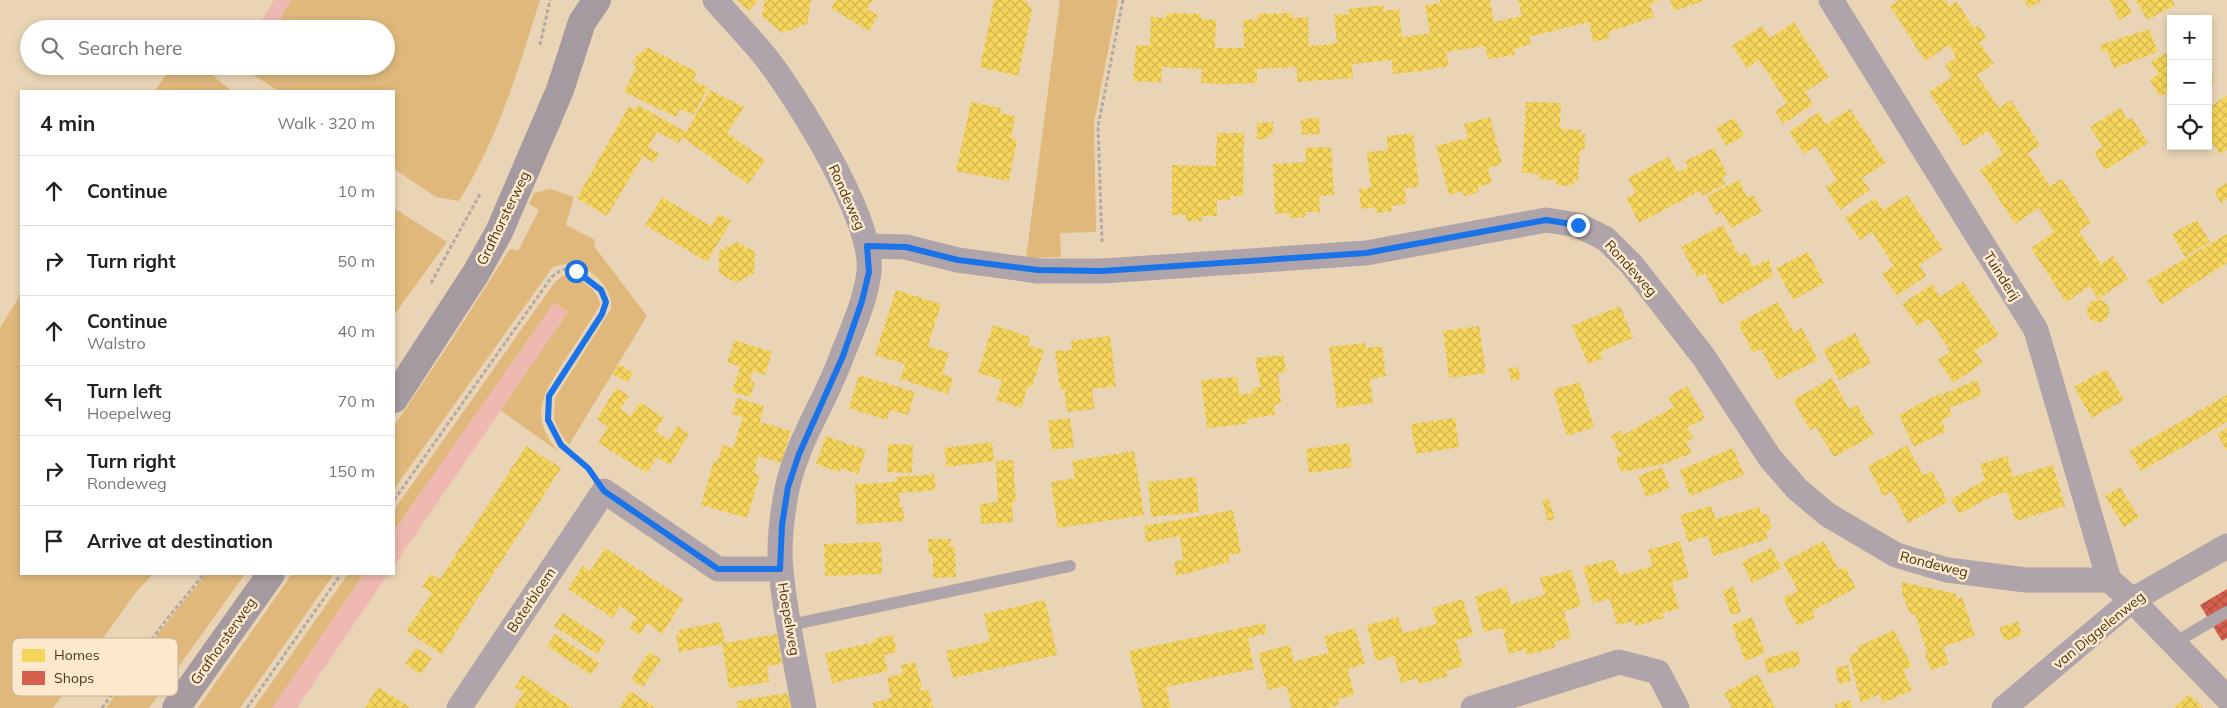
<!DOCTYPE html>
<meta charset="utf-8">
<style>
:root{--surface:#fff;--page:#f6f6f6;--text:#222;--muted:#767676;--line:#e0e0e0}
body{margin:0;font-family:Mulish,sans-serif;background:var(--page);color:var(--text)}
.controls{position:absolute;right:15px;top:15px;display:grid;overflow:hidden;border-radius:0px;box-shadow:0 2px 8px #0003}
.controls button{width:45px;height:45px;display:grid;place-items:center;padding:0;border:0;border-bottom:1px solid var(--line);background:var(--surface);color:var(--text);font:25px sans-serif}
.stop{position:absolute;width:15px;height:15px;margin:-11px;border:4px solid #1a73e8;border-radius:50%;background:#fff}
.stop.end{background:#1a73e8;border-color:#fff;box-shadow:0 1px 5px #0008}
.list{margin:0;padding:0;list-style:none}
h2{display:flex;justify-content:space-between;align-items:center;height:65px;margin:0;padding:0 20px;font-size:21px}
h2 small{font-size:16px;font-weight:400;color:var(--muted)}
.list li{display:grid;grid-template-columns:32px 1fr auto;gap:15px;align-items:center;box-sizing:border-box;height:70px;padding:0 20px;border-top:1px solid var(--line)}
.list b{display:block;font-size:19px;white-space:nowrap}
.list p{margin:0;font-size:16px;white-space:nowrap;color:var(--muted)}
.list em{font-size:16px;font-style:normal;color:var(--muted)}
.icon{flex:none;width:28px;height:28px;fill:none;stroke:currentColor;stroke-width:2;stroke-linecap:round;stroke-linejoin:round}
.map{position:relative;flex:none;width:2227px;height:708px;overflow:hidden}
.search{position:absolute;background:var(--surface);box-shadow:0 2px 8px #0003;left:20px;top:20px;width:375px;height:55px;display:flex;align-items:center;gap:12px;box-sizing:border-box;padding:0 18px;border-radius:28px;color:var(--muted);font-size:19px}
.panel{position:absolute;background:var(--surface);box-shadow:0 2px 8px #0003;left:20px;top:90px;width:375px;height:485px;border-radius:0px}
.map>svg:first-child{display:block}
</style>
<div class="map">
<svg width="2227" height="708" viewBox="0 0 2227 708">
<defs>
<pattern id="homes-cross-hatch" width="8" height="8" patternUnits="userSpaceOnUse" patternTransform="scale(1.25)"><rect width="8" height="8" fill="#f6d55c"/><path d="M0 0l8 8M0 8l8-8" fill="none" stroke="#d4b74f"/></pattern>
<pattern id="shops-cross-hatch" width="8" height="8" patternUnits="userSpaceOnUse" patternTransform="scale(1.25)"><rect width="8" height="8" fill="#d6604d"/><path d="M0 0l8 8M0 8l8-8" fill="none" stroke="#b0503f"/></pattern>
</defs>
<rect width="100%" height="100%" fill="#e9d4b5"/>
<path fill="#e0b87c" d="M291,0H540C518,70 498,139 459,201L436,197L394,169V91H278L243,68L245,66H386V29H275Z
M1060,0H1118L1094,123L1096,232L1060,233L1061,257L1026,258Z
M172,66H201L232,91H155Z
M550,189L574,197L566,225L595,240L594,246L647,316L569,445L561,434L554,419L555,398L611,309C615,283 576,254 552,268L394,489V426L449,344L510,249L518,251L538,212V209L529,204L534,193Z
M394,208L447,242L394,315Z
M564,275C576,274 601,292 600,305C589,323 578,340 566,358C545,392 526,415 559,452L500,410L568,312L554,303L394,531V510L555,282Z
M21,294V574H153L136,592L53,708H0V328Z
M206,574H245L149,708H106L160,631Z
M292,574H334L240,708H198Z
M348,574H364L272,708H254Z"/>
<path fill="#efb9b1" d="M274,0H291L275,29H257Z
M554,303L568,312L394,566V531Z
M364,574H388L297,708H272Z"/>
<path fill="url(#homes-cross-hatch)" d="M737,0H758L749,11Z
M765,0H811L807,24L782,33L762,16Z
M836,0H873L867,9L878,15L869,31L831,8Z
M994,0H1025L1032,10L1018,76L980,67Z
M1440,0H1490L1494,22L1522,16L1518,0H1660L1650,4L1654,17L1608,32L1610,38L1593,42L1589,22L1529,37L1531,44L1514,49L1515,55L1488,59L1485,46L1446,52L1449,66L1421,71L1393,74L1392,60L1352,64L1353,78L1297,82V67L1257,69V83L1229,84L1201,83L1202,69L1162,67L1161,82L1133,81L1136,45L1150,46L1151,17L1166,18L1167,13L1201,14V19L1216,20L1215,48H1244L1243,20L1258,19V14L1292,13V18L1308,17L1309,46L1323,45L1337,43L1334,15L1349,14V9L1383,5L1384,11L1399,9L1402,37L1430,33L1425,5L1440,3Z
M1670,0H1706L1674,11Z
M1899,0H1945L1949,6L1956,1L1974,28L1978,25L1987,38L1979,42L1994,64L1977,75L1999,108L2011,100L2040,145L2028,153L2050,186L2062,179L2077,201L2091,223L2079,231L2101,264L2113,256L2128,279L2098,299L2090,286L2066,302L2031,248L2054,232L2039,208L2015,224L1980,170L2003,154L1988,131L1964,146L1929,92L1952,77L1945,65L1956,57L1949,45L1925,61L1890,6Z
M2024,0H2042L2029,8Z
M2110,0H2125L2132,13L2119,20Z
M2136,0H2172L2175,5L2147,20Z
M1794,22L1829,77L1805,92L1813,104L1783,124L1775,111L1787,103L1759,60L1747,68L1732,46L1762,26L1770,38Z
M2149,29L2158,52L2114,68L2107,51L2103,52L2100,45Z
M646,47L697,72L693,81L708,87L694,115L680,109L676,117L624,92L636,67L633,63L638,53H643Z
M2171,50V90L2160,97L2150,80L2159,74L2151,62Z
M2208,71L2215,81L2208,85Z
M710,90L744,107L727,133L765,160L748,184L682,137L679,143L657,132L648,147L659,153L654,163L643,156L607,216L577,198L629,106L635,110L638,105L686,132Z
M2227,96V150L2220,154L2208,136V108Z
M971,102L1001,108L1000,113L1015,116L1011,138L1017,139L1009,181L956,171Z
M1526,102L1561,103L1560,129L1581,130L1580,134H1585V150H1580L1578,181H1573V186L1556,185V180L1539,179V174L1522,173Z
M2120,108L2128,120L2132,118L2148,143L2105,170L2094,152L2103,147L2090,127Z
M1850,109L1886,163L1862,178L1870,190L1840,210L1826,187L1837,180L1816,146L1804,154L1789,132L1819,112L1826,124Z
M1490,117L1502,164L1488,168L1492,183L1478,187L1479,192L1464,196L1462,191L1449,195L1436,146L1468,138L1464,124Z
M1319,118L1320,134L1302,135L1301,119Z
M1734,118L1744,136L1726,146L1716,128Z
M1273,122V132L1266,139H1257V123Z
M1217,133H1244L1243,196H1230V200H1217V216H1202V221H1186V215H1172V165L1216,166Z
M1413,133L1419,187L1405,188L1406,204L1391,206L1392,211L1376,213L1375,207L1361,209L1359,189L1371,188L1367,152L1388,150L1387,136Z
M1331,147L1334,195L1319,196L1320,212H1305V217L1289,218V213L1275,214L1273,164L1306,162L1305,148Z
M1714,148L1727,174L1722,177L1726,184L1702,196L1700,191L1639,223L1626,198L1636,193L1628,178L1668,157L1678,172L1688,168L1685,161Z
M1739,180L1748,198L1753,195L1762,212L1731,228L1722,212L1716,215L1707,196Z
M2227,183V199L2221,203L2214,191Z
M1907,195L1943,249L1919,265L1926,276L1897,296L1882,274L1894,266L1872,232L1860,240L1845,218L1875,198L1883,210Z
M662,197L711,226L719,214L731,221L707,262L645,225Z
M2197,220L2210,242L2185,257L2172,234Z
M1723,225L1739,256L1746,253L1753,267L1769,259L1773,276L1721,305L1705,273L1697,277L1681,247Z
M2227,234V263L2161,305L2147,281Z
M737,242L755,252L754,273L736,283L719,273V251Z
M1808,252L1824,283L1793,300L1776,268Z
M1963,281L1999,335L1975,351L1983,363L1953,383L1938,360L1950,352L1940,335L1929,319L1917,326L1902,304L1932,284L1940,297Z
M896,290L941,304L928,346L949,353L942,374L953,378L948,394L900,379L905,364L875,355Z
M2087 311a11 11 0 1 1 22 0a11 11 0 1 1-22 0Z
M1778,302L1794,332L1802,328L1818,360L1777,380L1761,349L1753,353L1738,323Z
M1620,306L1633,338L1600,352L1603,358L1588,364L1572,326Z
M993,325L1030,337L1028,345L1044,350L1032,387L1028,386L1021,408L996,400L1002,380L978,373Z
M1479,326L1486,373L1449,378L1443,331Z
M1855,333L1871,363L1839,380L1823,350Z
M1110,336L1116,386L1092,389L1094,409L1067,412L1064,389H1060L1055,351L1072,350L1071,341Z
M735,340L772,352L765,375L753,371L750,381L755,383L750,397L732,392L740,367L727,362Z
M1365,343L1366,348L1382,346L1386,376L1370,379L1373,403L1337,408L1329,347Z
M1284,355L1286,372L1278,373L1281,404L1274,405L1275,415L1247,419V424L1207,428L1201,380L1237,377L1239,394L1253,393L1252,388L1261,387L1255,358Z
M619,364L633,373L627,383L613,374Z
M1518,367L1521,379L1511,381L1508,369Z
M2106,369L2124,400L2092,418L2074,387Z
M859,375L915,392L908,415L890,410L887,420L849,408Z
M1832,378L1849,409L1857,405L1874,435L1834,457L1816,427L1810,430L1793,400Z
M1977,380L1982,395L1949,408L1952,415L1941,421L1946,431L1914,447L1899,415L1941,393L1948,406L1943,394Z
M1580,382L1594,427L1567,436L1553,390Z
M1687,386L1705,418L1687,428L1693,438L1686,442L1692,453L1664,464L1622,472L1615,458L1621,455L1611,436L1621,430L1623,435L1674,407L1668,397Z
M616,388L629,396L620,409L631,416L640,402L664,418L655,431L669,440L677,426L689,434L670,465L657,457L647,473L598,443L608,427L597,419Z
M2227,395V422L2141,471L2129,451Z
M737,398L764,406L760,422L791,431L781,463L758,456L754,473L760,475L747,518L701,505L714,461L717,462L723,445L733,448L743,417L732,414Z
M1070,418L1074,447L1052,450L1048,421Z
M1455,418L1459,447L1416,454L1411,424Z
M2227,428V451L2217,434Z
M826,436L866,450L858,474L841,468L839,472L816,464Z
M992,442L994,461L947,467L944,448Z
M1349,443L1352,467L1309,473L1306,449Z
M888,444L913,445L912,473L887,472Z
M1907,445L1923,475L1932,471L1948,502L1908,523L1892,492L1883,496L1868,466Z
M526,446L561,468L442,654L406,631L432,593L422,587L430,574L440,579Z
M1733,448L1744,475L1690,496L1680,470Z
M1134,451L1144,515L1058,528L1051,482L1075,478L1072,461Z
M2007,456L2013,477L2053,465L2065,506L2016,521L2007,492L1991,497L1959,514L1951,499L1985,480L1980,464Z
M1013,460L1016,502H1012L1013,522L981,524L980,504L998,502L996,461Z
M1662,467L1670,488L1646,497L1638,476Z
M934,474L936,490L899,493L900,507H903L904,521L857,524L855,484L883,483L897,481V477Z
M1196,477L1199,512L1151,517L1148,482Z
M2120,487L2139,517L2124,527L2105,496Z
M1548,498L1555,519L1548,521L1542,500Z
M1711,506L1716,519L1759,507L1761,513L1768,515L1772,527L1766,532L1768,539L1713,556L1708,536L1688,542L1680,515Z
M1233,510L1241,553L1229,555V562L1176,576L1174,562L1183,560L1180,536L1146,542L1144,526Z
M928,539H951V547H955L956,577L933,578V555H929Z
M1680,541L1689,577L1672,582L1679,609L1662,613L1664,618L1650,622L1635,626L1634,621L1617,625L1610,599L1593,603L1583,567L1614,559L1619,575L1636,571L1653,566L1648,550Z
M1824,541L1839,570L1845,567L1856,588L1812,611L1815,618L1797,626L1783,598L1798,591L1783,562Z
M881,542L882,574L825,576L824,544Z
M605,548L684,599L662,634L647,623L640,635L629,628L636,617L620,606L613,618L568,589L583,566L590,571Z
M1771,548L1782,568L1752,583L1742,562Z
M1571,570L1581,606L1564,611L1571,638L1554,642L1556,647L1527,655L1525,649L1509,654L1502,628L1484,632L1475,596L1506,587L1511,604L1545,595L1540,578Z
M1902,582L1956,594L1957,599L1962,597L1975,636L1943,647L1949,664L1931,670L1925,656L1927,652L1915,614H1910L1902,593Z
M1734,587L1741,612L1731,615L1723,591Z
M1463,599L1473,635L1456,640L1463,666L1446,671L1448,676L1419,684L1417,678L1401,683L1394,656L1376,661L1367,625L1398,617L1403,633L1437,624L1432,608Z
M1045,600L1057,655L953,678L946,651L990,641L984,614Z
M563,613L606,641L597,654L554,626Z
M1752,617L1765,653L1745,661L1732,625Z
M2018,621L2022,635L2005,641L1999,628Z
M720,622L725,643L777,634L782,664L767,666L769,682L729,688L722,644L679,652L676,635L680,634L679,630Z
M1265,623L1267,633L1248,638L1254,669L1166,687L1171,708H1143L1129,651Z
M1355,628L1365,664L1348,669L1354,695L1338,699L1339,705L1328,708H1292L1286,686L1268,690L1258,653L1290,645L1294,662L1311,657L1329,653L1324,636Z
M1894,630L1912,667L1903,670L1912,690L1883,703L1879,694L1861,703L1849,656L1859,651L1857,647Z
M555,634L599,663L591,675L547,646Z
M893,635L897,652L884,655L888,671L832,683L825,653L875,642L874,639Z
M416,648L432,658L421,674L405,664Z
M1797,650L1801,665L1768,674L1764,659Z
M649,652L661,659L643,687L631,680Z
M915,662L922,687L919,688L920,691L928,689L933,708H874L872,703L891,698L887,678L903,673L901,665Z
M1848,665L1851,681L1839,684L1835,668Z
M1758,674L1775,708H1732L1724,693Z
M523,675L556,697L573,708H514L524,692L515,687Z
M378,687L411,708H365Z
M630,691L642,699L656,708H620Z
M788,693L791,708H738L737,701Z
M2189,694L2203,708H2174Z
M1850,700L1852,708H1836L1835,704Z"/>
<path fill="url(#shops-cross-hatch)" d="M2227,589V638L2222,641L2200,605Z"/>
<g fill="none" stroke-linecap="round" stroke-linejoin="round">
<path stroke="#b4aaa4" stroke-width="3" stroke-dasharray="4 2.5" stroke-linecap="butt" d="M540,45L550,0
M1102,242L1098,126L1123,0
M431,283L480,194
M394,500L551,278C556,273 561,269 569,269C583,270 607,292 606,307L549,396C542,430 564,449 588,468
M102,708L166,620L204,574
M247,708L341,574"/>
<path stroke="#aea4a9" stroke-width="12" d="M790,625L1070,566
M2174,643L2227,612"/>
<path stroke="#aea4a9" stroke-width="25" d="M715,0C731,18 748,36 764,55C796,96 875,221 869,272C866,299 853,328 843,353C827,399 797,441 787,489C782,515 778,544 781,570C785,616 796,662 804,708
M1831,0L2036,330L2109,580
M867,246L906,247L958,260L1038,271H1103L1366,253L1546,220L1578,225L1606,239L1632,265L1703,356L1770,458L1797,489L1828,515L1896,555L1947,570L2026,580H2109L2132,600L2227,698
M459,708L604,491L718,569H780
M1473,708L1619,662L1658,672L1677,708
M2004,708L2132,600L2227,546"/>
<path stroke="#a49a9f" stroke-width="28" d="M394,399L476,273L499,232L560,90L582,22L597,0
M176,708L271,574"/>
</g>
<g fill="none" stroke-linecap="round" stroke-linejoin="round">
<path stroke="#1a73e8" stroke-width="6" d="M576,271L601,290L606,302L602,314L549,396L548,420L561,445L588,468L604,491L718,569H780L782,525L788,487L799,454L843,356L862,301L869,272L867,246L906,247L958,260L1038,270L1102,271L1366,253L1546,220L1578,225"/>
</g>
<g text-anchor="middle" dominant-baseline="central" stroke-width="5" stroke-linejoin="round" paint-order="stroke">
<g font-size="14" fill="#483516" stroke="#fce9cd">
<text transform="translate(847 197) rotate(66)">Rondeweg</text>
<text transform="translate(503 218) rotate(-64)">Grafhorsterweg</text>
<text transform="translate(1631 268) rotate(48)">Rondeweg</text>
<text transform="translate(2002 276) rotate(58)">Tuinderij</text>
<text transform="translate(1934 564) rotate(14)">Rondeweg</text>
<text transform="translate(531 600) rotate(-56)">Boterbloem</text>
<text transform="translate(789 619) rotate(80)">Hoepelweg</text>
<text transform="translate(2099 630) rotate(-39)">van Diggelenweg</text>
<text transform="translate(223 641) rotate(-55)">Grafhorsterweg</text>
</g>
</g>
<rect x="12" y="638" width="166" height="58" rx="8" fill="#fce9cd" stroke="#c6b396" stroke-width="1"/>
<rect x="22" y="649" width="23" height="13" fill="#f6d55c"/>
<rect x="22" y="671" width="23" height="14" fill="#d6604d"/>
<g font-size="14" fill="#483516">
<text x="54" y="660">Homes</text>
<text x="54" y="683">Shops</text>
</g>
</svg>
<div class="controls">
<button>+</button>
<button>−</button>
<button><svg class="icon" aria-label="locate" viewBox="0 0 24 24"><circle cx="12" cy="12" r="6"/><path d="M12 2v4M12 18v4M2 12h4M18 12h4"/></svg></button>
</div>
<div class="stop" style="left:576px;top:271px"></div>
<div class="stop end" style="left:1578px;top:225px"></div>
<div class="search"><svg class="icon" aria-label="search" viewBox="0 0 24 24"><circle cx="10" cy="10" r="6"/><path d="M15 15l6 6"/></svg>Search here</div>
<section class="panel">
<h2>4 min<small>Walk · 320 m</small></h2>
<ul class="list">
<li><svg class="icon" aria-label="ahead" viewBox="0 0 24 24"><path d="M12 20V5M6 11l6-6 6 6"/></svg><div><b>Continue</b></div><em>10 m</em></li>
<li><svg class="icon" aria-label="right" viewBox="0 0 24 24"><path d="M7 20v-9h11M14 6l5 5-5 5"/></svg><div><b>Turn right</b></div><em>50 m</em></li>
<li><svg class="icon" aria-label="ahead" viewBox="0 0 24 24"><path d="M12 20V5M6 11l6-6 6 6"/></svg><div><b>Continue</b><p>Walstro</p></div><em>40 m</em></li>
<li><svg class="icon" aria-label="left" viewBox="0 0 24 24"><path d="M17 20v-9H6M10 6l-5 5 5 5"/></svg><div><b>Turn left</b><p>Hoepelweg</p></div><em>70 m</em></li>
<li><svg class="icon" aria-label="right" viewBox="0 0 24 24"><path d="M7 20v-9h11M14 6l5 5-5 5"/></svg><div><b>Turn right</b><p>Rondeweg</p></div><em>150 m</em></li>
<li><svg class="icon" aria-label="arrive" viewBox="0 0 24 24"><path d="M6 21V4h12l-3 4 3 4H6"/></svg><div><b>Arrive at destination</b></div></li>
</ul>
</section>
</div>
